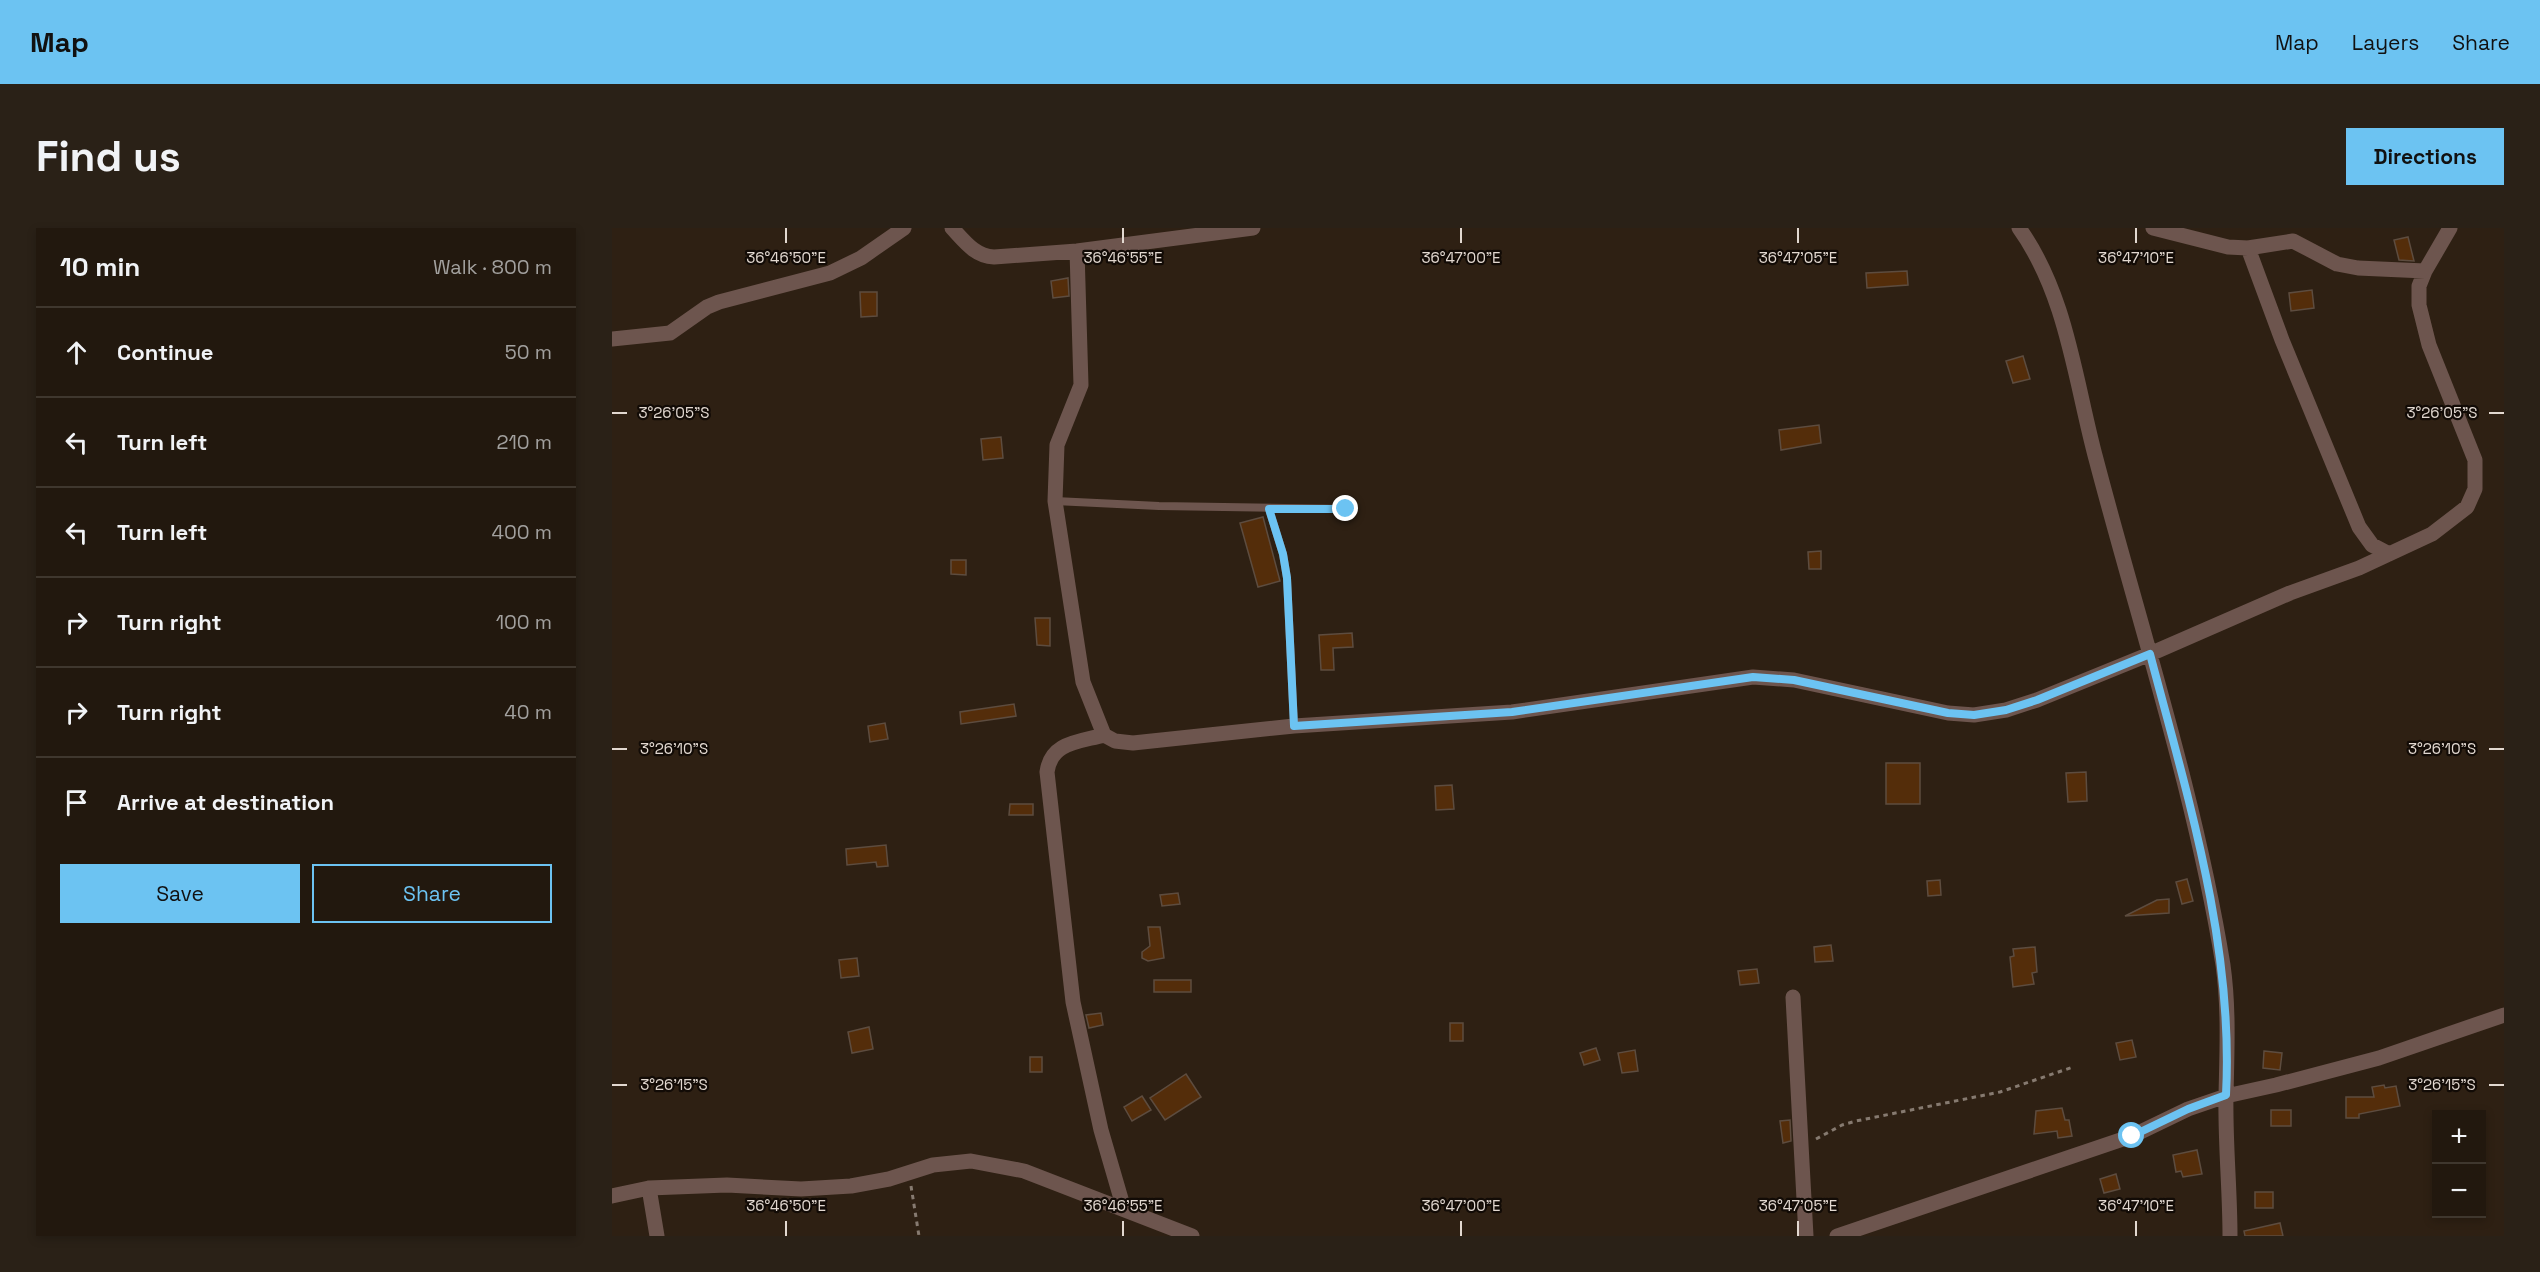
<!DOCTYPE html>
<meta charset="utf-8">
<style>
:root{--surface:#22180e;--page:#2a2117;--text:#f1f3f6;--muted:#a2a09e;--line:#3f372e;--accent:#6cc3f2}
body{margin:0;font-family:"Space Grotesk",sans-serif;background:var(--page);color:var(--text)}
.controls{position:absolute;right:18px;bottom:18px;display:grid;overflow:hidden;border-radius:0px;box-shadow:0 3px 9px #0003}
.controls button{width:54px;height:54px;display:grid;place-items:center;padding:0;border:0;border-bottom:2px solid var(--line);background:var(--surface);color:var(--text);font:30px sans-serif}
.stop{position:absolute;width:18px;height:18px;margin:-14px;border:4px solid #6cc3f2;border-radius:50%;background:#fff}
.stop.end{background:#6cc3f2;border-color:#fff;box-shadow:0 2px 6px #0008}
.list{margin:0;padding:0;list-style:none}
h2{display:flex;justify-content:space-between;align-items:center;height:78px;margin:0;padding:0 24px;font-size:26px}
h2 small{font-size:20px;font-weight:400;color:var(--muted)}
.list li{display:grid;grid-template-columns:39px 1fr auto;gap:18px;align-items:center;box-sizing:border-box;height:90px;padding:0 24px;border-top:2px solid var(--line)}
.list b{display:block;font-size:22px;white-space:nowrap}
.list em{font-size:20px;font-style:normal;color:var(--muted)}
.actions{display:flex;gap:12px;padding:18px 24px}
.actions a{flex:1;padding:14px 0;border:2px solid var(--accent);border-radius:0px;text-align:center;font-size:21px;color:var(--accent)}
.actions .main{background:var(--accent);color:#111}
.icon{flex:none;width:33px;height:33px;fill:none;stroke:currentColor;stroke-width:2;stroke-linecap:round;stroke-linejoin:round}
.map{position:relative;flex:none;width:1892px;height:1008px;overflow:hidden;border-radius:0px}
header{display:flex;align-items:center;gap:36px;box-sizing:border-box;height:84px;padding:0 30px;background:var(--accent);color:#111}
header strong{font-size:28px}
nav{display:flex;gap:33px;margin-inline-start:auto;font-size:21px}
.intro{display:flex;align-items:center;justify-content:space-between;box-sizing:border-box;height:144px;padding:0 36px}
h1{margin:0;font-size:42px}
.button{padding:15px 27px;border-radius:0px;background:var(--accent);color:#111;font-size:21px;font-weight:700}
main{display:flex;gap:36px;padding:0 36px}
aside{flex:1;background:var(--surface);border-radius:0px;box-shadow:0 3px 9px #0003}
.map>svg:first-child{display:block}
</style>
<header>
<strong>Map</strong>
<nav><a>Map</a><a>Layers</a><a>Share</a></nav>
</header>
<div class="intro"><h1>Find us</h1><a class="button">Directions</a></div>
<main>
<aside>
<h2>10 min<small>Walk · 800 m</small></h2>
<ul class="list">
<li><svg class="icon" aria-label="ahead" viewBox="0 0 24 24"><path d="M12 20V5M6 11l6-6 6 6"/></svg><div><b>Continue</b></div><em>50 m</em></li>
<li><svg class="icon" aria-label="left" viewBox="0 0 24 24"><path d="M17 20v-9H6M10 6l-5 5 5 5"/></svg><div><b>Turn left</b></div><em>210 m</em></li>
<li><svg class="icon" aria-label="left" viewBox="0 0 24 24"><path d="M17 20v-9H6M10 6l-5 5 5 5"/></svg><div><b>Turn left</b></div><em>400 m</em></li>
<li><svg class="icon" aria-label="right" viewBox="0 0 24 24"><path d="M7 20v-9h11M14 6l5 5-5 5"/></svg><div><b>Turn right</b></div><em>100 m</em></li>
<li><svg class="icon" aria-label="right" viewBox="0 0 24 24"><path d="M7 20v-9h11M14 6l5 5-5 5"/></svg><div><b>Turn right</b></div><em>40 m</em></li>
<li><svg class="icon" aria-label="arrive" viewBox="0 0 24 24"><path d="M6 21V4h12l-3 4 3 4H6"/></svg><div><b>Arrive at destination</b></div></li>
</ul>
<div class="actions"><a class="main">Save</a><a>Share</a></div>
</aside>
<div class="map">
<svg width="1892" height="1008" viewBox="0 0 1892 1008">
<rect width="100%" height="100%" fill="#2e2013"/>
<path fill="#542d0a" stroke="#5d4c3f" stroke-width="1.5" d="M1796,9L1802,33L1787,32L1782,12Z
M1295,43L1296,57L1255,60L1254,45Z
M456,50L457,68L441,70L439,53Z
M1700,62L1702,80L1679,83L1677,65Z
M248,64H265V88L249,89Z
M1411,128L1418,151L1401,155L1394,133Z
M1207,197L1209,215L1169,222L1167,202Z
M389,209L391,230L371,232L369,211Z
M651,289L668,353L646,359L628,295Z
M1209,323V341H1197L1196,324Z
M339,332H354V347L339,346Z
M423,390H438V418L425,417Z
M740,405L741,419L721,420L722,442H709L707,407Z
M402,476L404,488L349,496L348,484Z
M273,495L276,511L258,514L256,498Z
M1274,535H1308V576H1274Z
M1474,544L1475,573L1456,574L1454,545Z
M840,557L842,581L824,582L823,558Z
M398,576H421V587H397Z
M274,617L276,638L265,639L264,634L235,637L234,621Z
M1575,651L1581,673L1570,676L1564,654Z
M1328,652L1329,667L1316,668L1315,653Z
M566,665L568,676L550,678L548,667Z
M1557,671V685L1513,688L1545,672Z
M536,699H548L552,730L536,733L530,730V724L538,718Z
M1219,717L1221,733L1203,734L1202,719Z
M1423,719L1425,744L1420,745L1422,756L1401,759L1398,729L1402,728L1401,721Z
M245,730L247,748L229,750L227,732Z
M1145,741L1147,755L1128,757L1126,743Z
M542,752H579V764H542Z
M489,785L491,797L477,800L474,787Z
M838,795H851V813H838Z
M257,799L261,821L240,825L236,804Z
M1520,812L1524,829L1508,832L1504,815Z
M984,820L988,832L972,837L968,825Z
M1023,822L1026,843L1010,845L1006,825Z
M1652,823L1670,825L1668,842L1651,840Z
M418,829H430V844H418Z
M574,846L589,869L553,892L538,870Z
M1772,857L1773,860L1784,858L1788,878L1747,886V890H1734V869H1762L1760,859Z
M530,868L539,882L520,893L512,879Z
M1450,880L1453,892H1457L1460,908L1446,910L1445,903L1422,906L1424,883Z
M1659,882H1679V898H1659Z
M1178,892L1179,913L1171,915L1168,893Z
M1585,922L1590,946L1571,949L1569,943L1564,944L1561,927Z
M1504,946L1508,961L1492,965L1488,951Z
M1643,964H1661V980H1643Z
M1668,995L1671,1008H1633L1632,1003Z"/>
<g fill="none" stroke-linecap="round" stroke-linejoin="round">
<path stroke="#867a70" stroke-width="3" stroke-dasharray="4.5 4.5" stroke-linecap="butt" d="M1204,911L1230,897L1244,893L1388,864L1461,839
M299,958L307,1008"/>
<path stroke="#6d554e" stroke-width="8" d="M443,273L547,278L734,281
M657,281L671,326L675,350L682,498"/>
<path stroke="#6d554e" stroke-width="15" d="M340,0C353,14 363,28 382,29L465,23L641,0
M1407,0C1455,67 1463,153 1484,231C1528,399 1583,565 1611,737C1617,780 1615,823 1614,867C1613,914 1618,961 1618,1008
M1541,0L1616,19L1636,20L1681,13L1725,36L1746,40L1813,43
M1636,20L1670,112L1747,299L1760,317L1777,326
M465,23L469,157L445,217L443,273L471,454L492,507L503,513L521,515L682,498L900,484L1141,449L1182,452L1336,485L1362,487L1394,482L1425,472L1538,426L1678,365L1747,340L1820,306L1855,279L1863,261V232L1817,117L1807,77V58L1813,43L1838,0
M0,111L58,105L95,79L107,74L218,45L249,30L292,0
M492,507C467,514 439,514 435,544L461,774L489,902L512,981
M1181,769L1194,1008
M37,960L45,1008
M0,968L37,960L115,957L189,961L239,958L277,951L321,937L359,933L412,943L580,1008
M1225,1008L1520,908L1576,881L1614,868L1664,857L1767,830L1892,787"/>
</g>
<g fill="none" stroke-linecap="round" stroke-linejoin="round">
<path stroke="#6cc3f2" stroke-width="8" d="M734,281H657L671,326L675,350L682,498L900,484L1141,449L1182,452L1336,485L1362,487L1394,482L1425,472L1538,426C1576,570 1622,717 1614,867L1576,881L1520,908"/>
</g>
<path fill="none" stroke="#e2d8d0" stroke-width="2" d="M174,0V15M511,0V15M849,0V15M1186,0V15M1524,0V15M0,185H15M1877,185H1892M0,521H15M1877,521H1892M0,857H15M1877,857H1892M174,993V1008M511,993V1008M849,993V1008M1186,993V1008M1524,993V1008"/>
<g font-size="15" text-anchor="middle" fill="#e2d8d0" stroke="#120b06" stroke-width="4.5" stroke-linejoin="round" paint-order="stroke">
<text x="174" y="35">36°46'50"E</text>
<text x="511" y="35">36°46'55"E</text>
<text x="849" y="35">36°47'00"E</text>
<text x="1186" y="35">36°47'05"E</text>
<text x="1524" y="35">36°47'10"E</text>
<text x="62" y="190">3°26'05"S</text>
<text x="1830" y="190">3°26'05"S</text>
<text x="62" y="526">3°26'10"S</text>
<text x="1830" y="526">3°26'10"S</text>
<text x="62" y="862">3°26'15"S</text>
<text x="1830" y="862">3°26'15"S</text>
<text x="174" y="983">36°46'50"E</text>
<text x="511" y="983">36°46'55"E</text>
<text x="849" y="983">36°47'00"E</text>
<text x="1186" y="983">36°47'05"E</text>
<text x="1524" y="983">36°47'10"E</text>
</g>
</svg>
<div class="controls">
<button>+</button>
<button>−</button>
</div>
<div class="stop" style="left:1520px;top:908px"></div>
<div class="stop end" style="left:734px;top:281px"></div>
</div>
</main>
